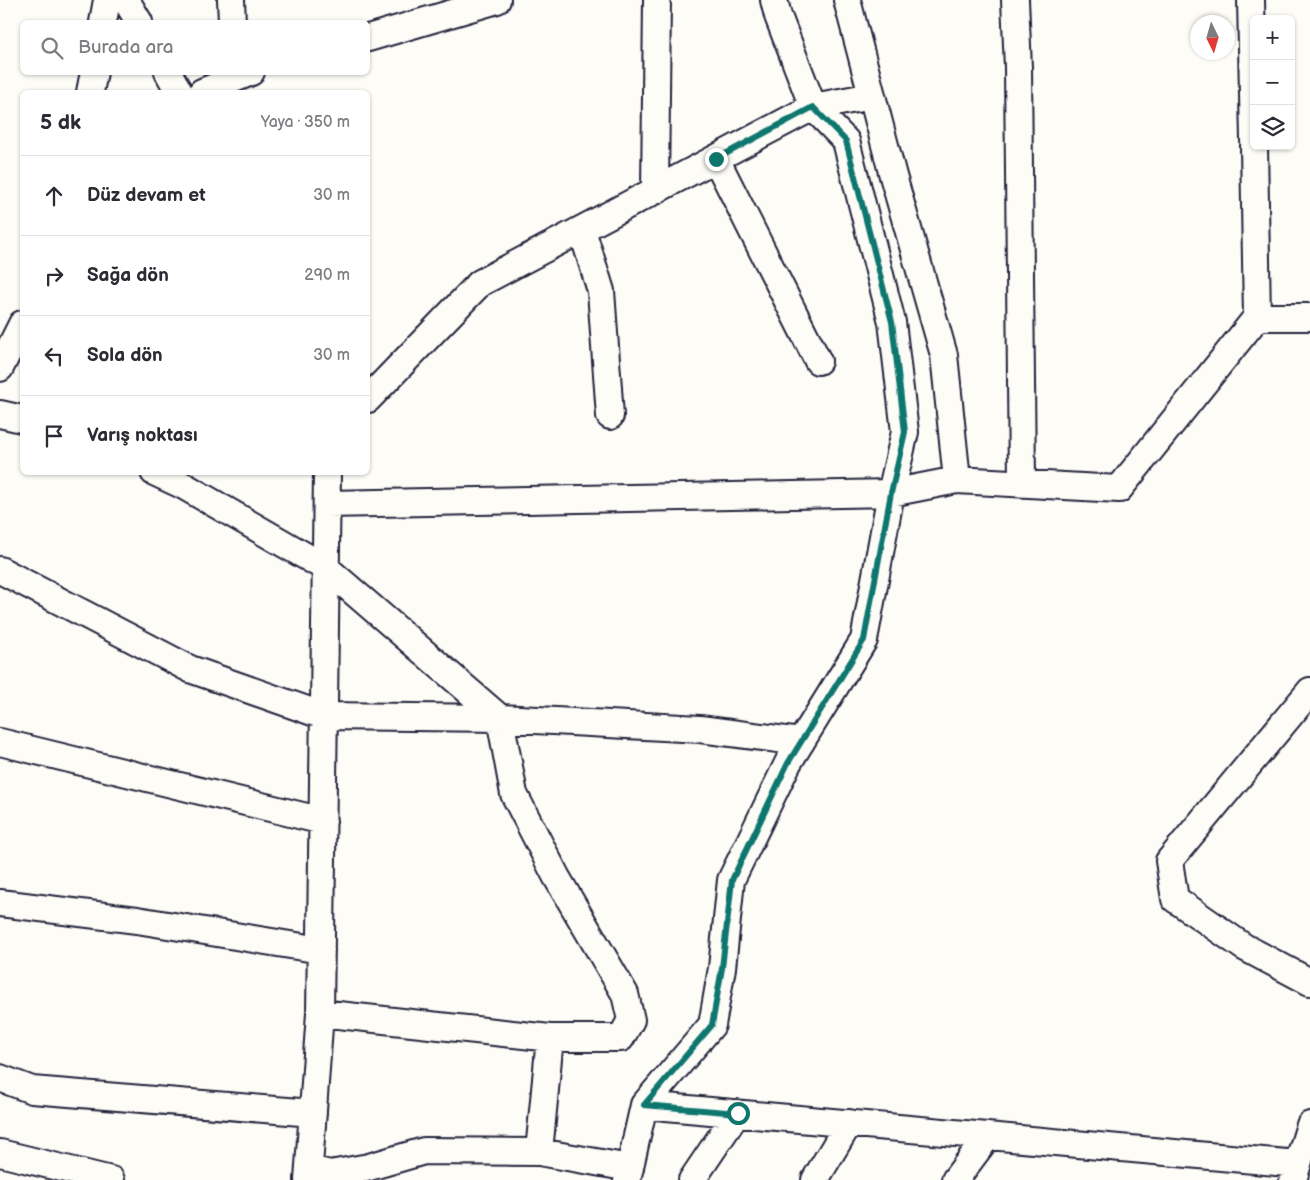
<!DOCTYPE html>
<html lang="tr">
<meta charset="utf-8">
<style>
:root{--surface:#fff;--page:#f2f2f3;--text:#2b2b33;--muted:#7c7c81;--line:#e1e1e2}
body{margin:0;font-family:"Balsamiq Sans",sans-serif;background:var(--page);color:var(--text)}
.controls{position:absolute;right:15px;top:15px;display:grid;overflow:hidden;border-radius:8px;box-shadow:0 1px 4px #0004}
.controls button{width:45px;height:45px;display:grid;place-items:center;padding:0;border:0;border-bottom:1px solid var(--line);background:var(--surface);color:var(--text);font:25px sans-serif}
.compass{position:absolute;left:1190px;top:15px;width:45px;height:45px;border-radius:50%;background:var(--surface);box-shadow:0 1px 4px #0004;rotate:175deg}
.stop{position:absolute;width:15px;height:15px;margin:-11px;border:4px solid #0f766e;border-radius:50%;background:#fff}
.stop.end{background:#0f766e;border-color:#fff;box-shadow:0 1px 5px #0008}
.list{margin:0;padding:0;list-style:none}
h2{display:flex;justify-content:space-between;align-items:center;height:65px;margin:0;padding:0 20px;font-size:21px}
h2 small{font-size:16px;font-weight:400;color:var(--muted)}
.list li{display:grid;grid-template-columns:32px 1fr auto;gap:15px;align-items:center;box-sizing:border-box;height:80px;padding:0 20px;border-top:1px solid var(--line)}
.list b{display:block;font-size:19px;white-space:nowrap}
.list em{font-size:16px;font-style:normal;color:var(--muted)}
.icon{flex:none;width:28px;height:28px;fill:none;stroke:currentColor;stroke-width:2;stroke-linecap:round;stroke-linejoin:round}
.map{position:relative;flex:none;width:1310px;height:1180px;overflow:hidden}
.search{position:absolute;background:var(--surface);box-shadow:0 1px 4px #0004;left:20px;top:20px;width:350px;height:55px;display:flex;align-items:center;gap:12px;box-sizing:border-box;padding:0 18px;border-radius:8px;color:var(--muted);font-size:19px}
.panel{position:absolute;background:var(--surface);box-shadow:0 1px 4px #0004;left:20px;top:90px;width:350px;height:385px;border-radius:8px}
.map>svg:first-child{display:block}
</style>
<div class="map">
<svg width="1310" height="1180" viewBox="0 0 1310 1180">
<rect width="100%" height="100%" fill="#fdfcf7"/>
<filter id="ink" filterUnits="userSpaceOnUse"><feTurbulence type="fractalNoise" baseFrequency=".02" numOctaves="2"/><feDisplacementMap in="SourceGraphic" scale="10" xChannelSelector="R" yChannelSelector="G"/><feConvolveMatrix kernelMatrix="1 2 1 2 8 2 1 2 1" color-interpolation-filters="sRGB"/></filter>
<g filter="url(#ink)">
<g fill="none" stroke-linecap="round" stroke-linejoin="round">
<defs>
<path id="minor" d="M126,0L139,22
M231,0L232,22
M847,0L893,176L944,355L957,480L1119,489L1257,317L1254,146
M1015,0L1018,68L1022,483
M1251,0L1254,141
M103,22L107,0
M368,38L497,0
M168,72L179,92
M90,92L94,72
M202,92L251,72
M813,107L872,96
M716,159L818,361
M655,191L657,0
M582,230L601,291L610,416
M1257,317H1310
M0,368L22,324
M368,399L480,283L813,107L778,16L774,0
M0,414L22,419
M154,472L184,486L326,568L500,718L700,729L801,742
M327,504L891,493L957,480
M0,570L190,669L324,716L500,718L514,794L556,876L625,994L631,1020L621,1038H550L320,1013
M1310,691L1169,861L1175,899L1244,947L1310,982
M0,742L323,821
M0,903L137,920L321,950
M0,1078L32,1090L313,1113
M644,1105L712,1025L722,968L731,880L788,763L864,640L891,493L905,432L892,322L846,141L813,107
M539,1152L550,1038
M0,1153L111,1180
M309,1169L330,1174L369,1167L424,1151L539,1152L630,1168
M308,1180L320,1013L327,472
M627,1180L644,1105L1298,1164
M692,1180L737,1113
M815,1180L849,1123
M955,1180L988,1136
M1293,1180L1310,1125"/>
</defs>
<use href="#minor" stroke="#22223b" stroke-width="30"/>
<use href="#minor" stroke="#fdfcf7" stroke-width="26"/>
</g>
</g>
<g fill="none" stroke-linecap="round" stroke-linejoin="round" filter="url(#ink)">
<path stroke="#0f766e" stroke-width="6" d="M716,159L813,107L846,141L892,322L905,432L891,493L864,640L788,763L732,880L722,968L712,1025L644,1105L738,1113"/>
</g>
</svg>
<div class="controls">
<button>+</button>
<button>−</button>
<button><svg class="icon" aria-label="layers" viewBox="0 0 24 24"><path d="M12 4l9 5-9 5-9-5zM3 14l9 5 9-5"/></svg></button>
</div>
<svg class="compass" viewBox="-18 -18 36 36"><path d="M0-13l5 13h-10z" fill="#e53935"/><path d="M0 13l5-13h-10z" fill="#7c7c81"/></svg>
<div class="stop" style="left:738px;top:1113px"></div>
<div class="stop end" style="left:716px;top:159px"></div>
<div class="search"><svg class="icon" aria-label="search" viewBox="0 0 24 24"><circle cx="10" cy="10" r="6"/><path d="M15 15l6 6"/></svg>Burada ara</div>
<section class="panel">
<h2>5 dk<small>Yaya · 350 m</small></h2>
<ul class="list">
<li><svg class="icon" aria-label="ahead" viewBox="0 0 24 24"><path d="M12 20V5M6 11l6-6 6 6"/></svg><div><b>Düz devam et</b></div><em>30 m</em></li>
<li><svg class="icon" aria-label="right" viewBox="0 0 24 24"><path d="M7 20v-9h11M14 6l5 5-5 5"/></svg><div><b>Sağa dön</b></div><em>290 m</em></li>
<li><svg class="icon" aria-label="left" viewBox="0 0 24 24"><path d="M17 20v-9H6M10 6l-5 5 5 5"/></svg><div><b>Sola dön</b></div><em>30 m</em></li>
<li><svg class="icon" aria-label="arrive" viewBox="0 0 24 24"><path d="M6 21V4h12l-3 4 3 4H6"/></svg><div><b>Varış noktası</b></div></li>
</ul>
</section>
</div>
